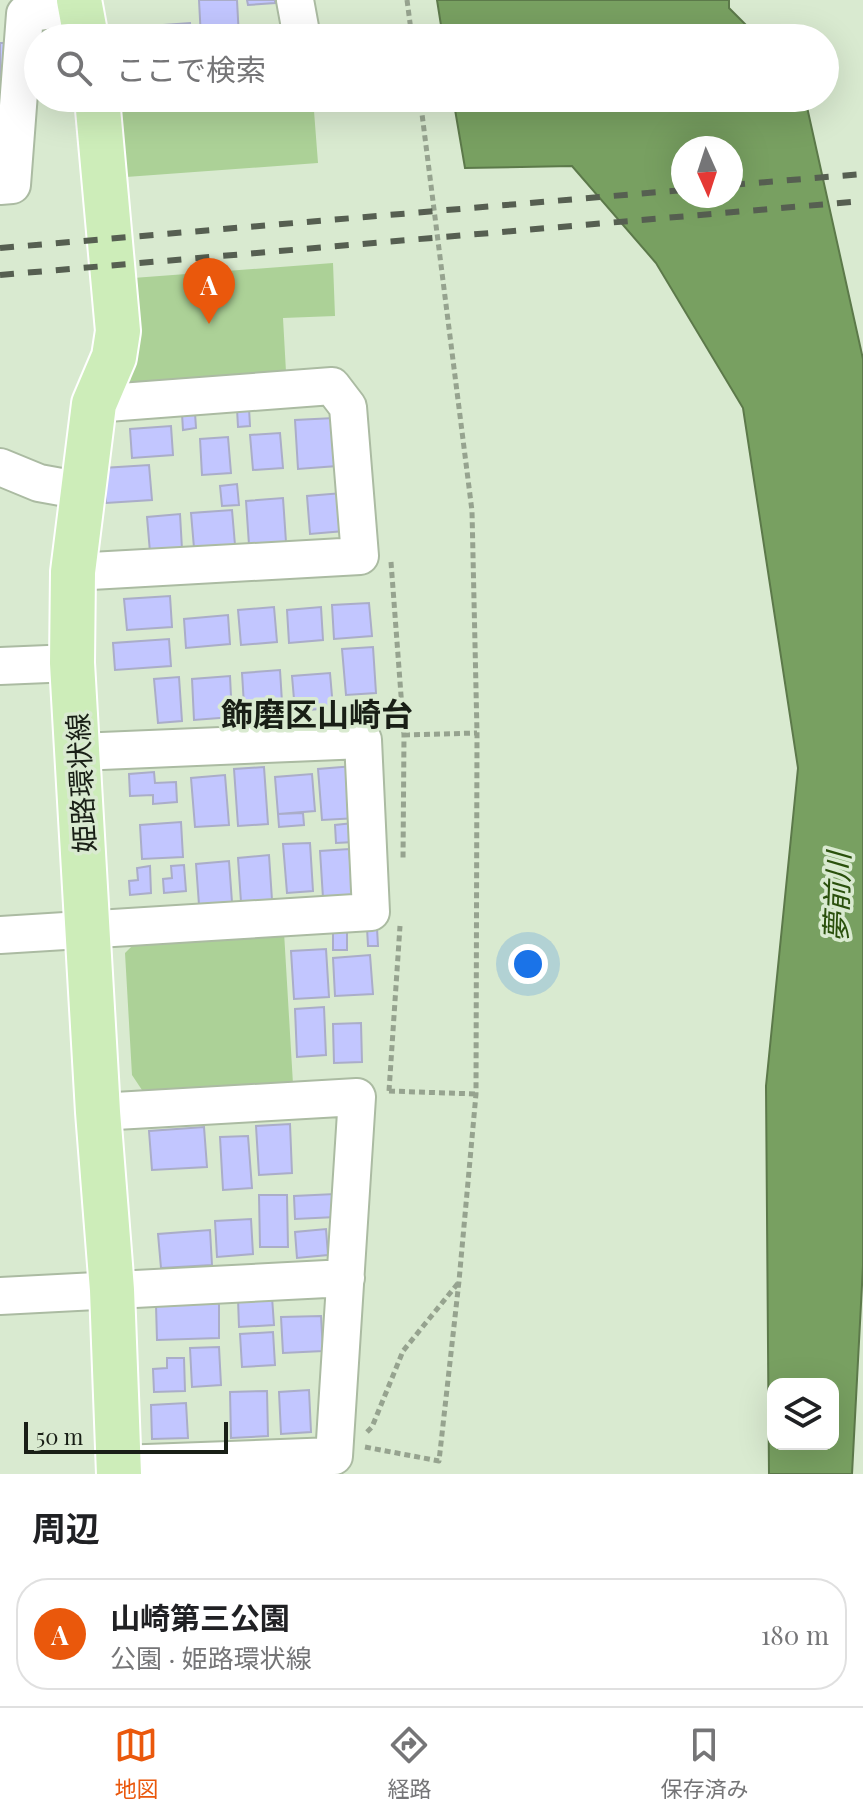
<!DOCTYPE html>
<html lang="ja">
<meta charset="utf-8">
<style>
:root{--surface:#fff;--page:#f2f2f2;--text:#202124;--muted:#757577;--line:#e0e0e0;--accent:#ea580c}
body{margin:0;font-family:"Playfair Display","Noto Sans JP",serif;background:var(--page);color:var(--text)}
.controls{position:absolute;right:24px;bottom:24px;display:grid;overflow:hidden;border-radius:16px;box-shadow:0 8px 32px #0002}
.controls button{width:72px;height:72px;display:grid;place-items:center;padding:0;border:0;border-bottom:2px solid var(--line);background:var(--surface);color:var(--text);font:40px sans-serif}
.compass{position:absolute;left:671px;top:136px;width:72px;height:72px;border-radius:50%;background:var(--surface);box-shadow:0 8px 32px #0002;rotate:177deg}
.scale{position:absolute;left:24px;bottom:20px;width:204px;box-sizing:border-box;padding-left:8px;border:4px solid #191f16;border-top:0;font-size:22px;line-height:28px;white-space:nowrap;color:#191f16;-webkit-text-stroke:6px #d9ead0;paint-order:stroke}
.you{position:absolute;left:528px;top:964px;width:28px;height:28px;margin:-20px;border:6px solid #fff;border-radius:50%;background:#1a73e8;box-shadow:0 0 0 12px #1a73e833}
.badge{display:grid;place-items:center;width:52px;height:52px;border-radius:50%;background:var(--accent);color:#fff;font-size:26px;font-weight:700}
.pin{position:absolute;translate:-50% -66px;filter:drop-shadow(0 2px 4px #0008)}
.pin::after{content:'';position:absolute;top:42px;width:28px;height:24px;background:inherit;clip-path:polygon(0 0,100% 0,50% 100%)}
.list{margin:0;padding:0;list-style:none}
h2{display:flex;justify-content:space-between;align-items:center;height:104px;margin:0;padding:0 32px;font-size:34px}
h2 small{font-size:26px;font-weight:400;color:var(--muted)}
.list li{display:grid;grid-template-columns:52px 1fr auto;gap:24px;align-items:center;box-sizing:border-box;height:112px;margin:0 16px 16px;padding:0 16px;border:2px solid var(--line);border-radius:32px}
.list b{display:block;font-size:30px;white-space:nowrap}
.list p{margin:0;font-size:26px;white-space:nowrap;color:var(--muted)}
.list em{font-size:26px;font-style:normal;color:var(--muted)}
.icon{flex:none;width:44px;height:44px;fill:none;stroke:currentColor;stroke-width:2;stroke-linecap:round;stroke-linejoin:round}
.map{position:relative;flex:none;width:863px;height:1474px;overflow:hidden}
.search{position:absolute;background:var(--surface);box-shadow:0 8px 32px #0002;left:24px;right:24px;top:24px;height:88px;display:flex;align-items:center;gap:20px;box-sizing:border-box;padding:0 28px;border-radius:44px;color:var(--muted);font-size:30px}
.sheet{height:232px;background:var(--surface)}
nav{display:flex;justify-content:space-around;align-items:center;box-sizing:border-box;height:112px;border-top:2px solid var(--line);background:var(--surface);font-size:22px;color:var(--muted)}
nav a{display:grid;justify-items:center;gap:4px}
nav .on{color:var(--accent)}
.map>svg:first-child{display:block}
</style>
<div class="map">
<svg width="863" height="1474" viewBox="0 0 863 1474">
<rect width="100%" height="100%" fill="#d9ead0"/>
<path fill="#acd197" d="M313,98L318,163L126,177L121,111Z
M333,263L335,316L283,318L286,372L130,382L133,355V278Z
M284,932L293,1084L142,1090L132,1075L125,953L136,942Z"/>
<path fill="#78a061" stroke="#5c794a" stroke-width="2" fill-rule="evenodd" d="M437,0H729V8L759,38H443Z
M453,98H805L863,359V1266L852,1474H769L766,1086L798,768L743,408L656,263L572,166L465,168ZM683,148H731V196H683ZM773,1384H833V1444H773Z"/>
<path fill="#c2c6ff" stroke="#aaadc8" stroke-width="2" d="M199,0H237L239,38H201Z
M247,0H275V3L248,5Z
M190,23L191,38H151L150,26Z
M144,26L145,38H112L111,28Z
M277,27L278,38H246L245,28Z
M0,43H7L9,77H0Z
M249,408L250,426L238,427L237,409Z
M195,413L196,428L183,430L182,414Z
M334,418L337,466L298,469L295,420Z
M171,426L173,455L132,458L130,429Z
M280,433L283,468L253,470L250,435Z
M228,437L231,473L202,475L200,439Z
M149,465L152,500L106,503L103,468Z
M237,484L239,505L222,506L220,486Z
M342,493L344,531L310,534L307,496Z
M283,498L286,542L249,545L246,501Z
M232,510L235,545L194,548L191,513Z
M180,514L182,549L150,552L147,517Z
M170,596L172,627L127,630L124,599Z
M369,603L372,636L334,639L332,605Z
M274,607L277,642L241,645L238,610Z
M321,607L323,640L289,643L287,610Z
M228,615L230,644L186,648L184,619Z
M169,639L171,666L115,670L113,643Z
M373,647L376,693L346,695L342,649Z
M280,670L282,702L244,705L242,673Z
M330,673L333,708L295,711L292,676Z
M230,676L232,717L194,720L192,679Z
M179,677L182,721L158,723L154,679Z
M354,766L358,818L322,820L318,769Z
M264,767L268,824L238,826L234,769Z
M154,772L155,783L176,782L177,802L153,804V795L130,796L129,774Z
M312,774L315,811L278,814L275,777Z
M225,775L229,825L195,827L191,778Z
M303,813L304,825L279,827L278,814Z
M181,822L183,857L142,859L140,825Z
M353,823L354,842L336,843L335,825Z
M310,843L313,891L287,893L283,844Z
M349,849L353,896L323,898L320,851Z
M269,855L272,900L241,902L238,858Z
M229,861L232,902L199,905L196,864Z
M184,865L186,891L164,893L163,879L172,878L171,866Z
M150,866L151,893L130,895L129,881L138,880L137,868Z
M347,928V950H333V929Z
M367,928H377L378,946H368Z
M326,949L329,997L294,999L291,951Z
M370,955L373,994L335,996L333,958Z
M324,1007L326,1055L297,1057L295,1009Z
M361,1023L362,1062L334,1063L333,1024Z
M290,1124L292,1173L259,1175L256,1126Z
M204,1127L207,1167L152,1170L149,1131Z
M248,1136L252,1188L223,1190L220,1137Z
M335,1194L336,1217L295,1219L294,1196Z
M259,1195H287L288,1247H260Z
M251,1219L253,1254L217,1257L215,1221Z
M326,1229L328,1255L297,1258L295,1232Z
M210,1230L212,1265L161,1268L158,1234Z
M272,1297L274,1325L239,1327L238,1299Z
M219,1303V1338L157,1340L156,1305Z
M321,1316L323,1351L283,1353L281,1317Z
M273,1332L275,1365L242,1367L240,1334Z
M219,1347L221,1385L192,1387L190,1348Z
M167,1358H184L185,1391L154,1392L153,1369L167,1368Z
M309,1390L311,1432L281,1434L279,1392Z
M267,1391L268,1436L231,1438L230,1392Z
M186,1403L188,1438L152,1439L151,1405Z"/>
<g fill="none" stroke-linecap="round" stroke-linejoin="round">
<defs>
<path id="minor" d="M295,0L302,38
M0,186L12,185L25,14L80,6
M0,467L39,483L83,491
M73,572L360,556L348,407L332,386L94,404
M0,666L72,663
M0,935L371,912L363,740L78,752
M98,1112L357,1097L334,1456L119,1464
M0,1296L346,1278"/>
<path id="major" d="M79,0L86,38
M97,98L118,331L114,357L94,404L73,572L72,663L98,1112L112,1290L119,1474"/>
</defs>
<use href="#minor" stroke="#abbba2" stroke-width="40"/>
<use href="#major" stroke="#fff" stroke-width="48"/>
<path stroke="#96a38f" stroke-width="5" stroke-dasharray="6 4" stroke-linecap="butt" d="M407,0L412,38
M391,562L404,735L403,860
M404,735L477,733
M389,1091L400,926
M389,1091L476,1094
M367,1432L372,1427L403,1351L459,1282
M365,1447L439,1461L459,1281L476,1094L477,733L472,511L420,98"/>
<use href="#minor" stroke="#fff" stroke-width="36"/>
<use href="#major" stroke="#cdedb9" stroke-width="44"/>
<path stroke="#565f51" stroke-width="6" stroke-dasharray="14 14" stroke-linecap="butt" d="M731,185L863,174
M0,248L683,190
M0,275L863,201"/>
</g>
<g text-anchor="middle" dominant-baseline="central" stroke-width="7" stroke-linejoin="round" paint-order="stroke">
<g font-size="28" fill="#191f16" stroke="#d9ead0">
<text transform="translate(80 783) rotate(-93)">姫路環状線</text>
</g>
<g font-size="30" font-style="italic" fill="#2a500c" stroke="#d9ead0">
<text transform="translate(836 897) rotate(-88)">夢前川</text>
</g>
<g font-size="32" font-weight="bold" fill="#191f16" stroke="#d9ead0">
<text x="317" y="712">飾磨区山崎台</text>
</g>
</g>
</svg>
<div class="controls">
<button><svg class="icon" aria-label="layers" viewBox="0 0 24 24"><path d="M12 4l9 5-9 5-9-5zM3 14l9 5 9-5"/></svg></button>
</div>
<svg class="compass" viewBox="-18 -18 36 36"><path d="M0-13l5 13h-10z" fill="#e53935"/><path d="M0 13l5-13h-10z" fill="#757577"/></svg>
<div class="scale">50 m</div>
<div class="you"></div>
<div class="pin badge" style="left:209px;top:324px">A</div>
<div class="search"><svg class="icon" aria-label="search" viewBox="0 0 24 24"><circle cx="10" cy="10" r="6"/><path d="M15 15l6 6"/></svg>ここで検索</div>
</div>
<section class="sheet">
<h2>周辺<small></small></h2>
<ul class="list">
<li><span class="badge">A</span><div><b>山崎第三公園</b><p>公園 · 姫路環状線</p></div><em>180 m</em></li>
</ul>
</section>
<nav>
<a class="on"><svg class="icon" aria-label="map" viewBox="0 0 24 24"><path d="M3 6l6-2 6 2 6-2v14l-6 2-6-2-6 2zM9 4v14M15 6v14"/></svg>地図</a>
<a><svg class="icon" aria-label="directions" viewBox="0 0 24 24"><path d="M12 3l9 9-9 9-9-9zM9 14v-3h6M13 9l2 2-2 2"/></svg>経路</a>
<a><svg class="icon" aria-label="saved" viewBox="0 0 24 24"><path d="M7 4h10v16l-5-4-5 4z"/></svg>保存済み</a>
</nav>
